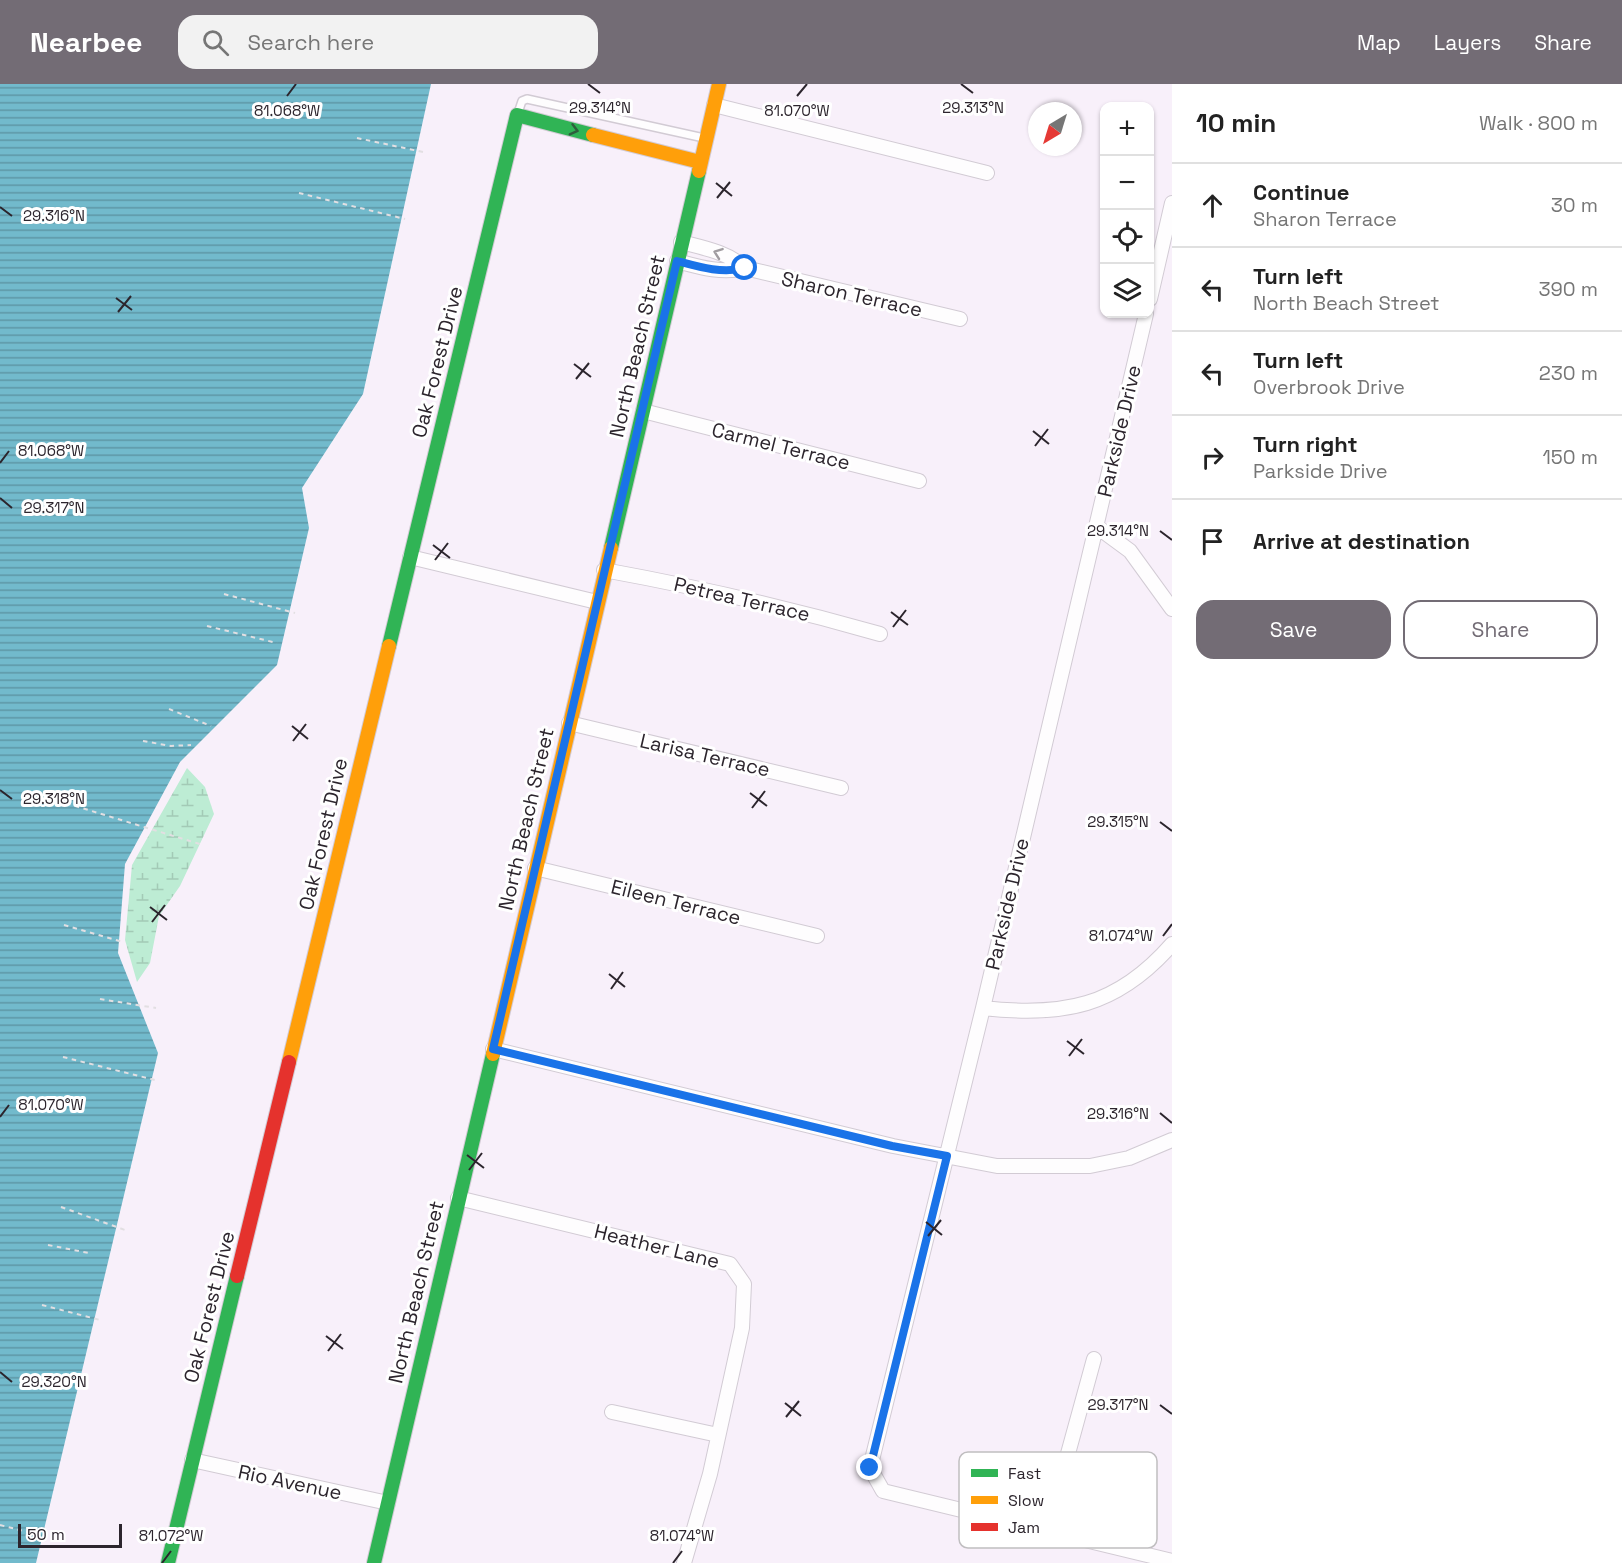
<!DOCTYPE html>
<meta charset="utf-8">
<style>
:root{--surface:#fff;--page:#f2f2f2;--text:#222;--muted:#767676;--line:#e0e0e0;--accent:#736c75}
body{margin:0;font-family:"Space Grotesk",sans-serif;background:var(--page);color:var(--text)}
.controls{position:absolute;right:18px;top:18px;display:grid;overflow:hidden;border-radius:12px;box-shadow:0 2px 4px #0004}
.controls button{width:54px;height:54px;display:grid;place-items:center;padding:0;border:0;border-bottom:2px solid var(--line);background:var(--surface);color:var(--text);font:30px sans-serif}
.compass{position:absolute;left:1028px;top:18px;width:54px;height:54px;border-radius:50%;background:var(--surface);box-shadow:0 2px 4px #0004;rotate:218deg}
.scale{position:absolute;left:18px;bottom:15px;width:104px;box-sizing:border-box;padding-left:6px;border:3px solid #2c252d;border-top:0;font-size:16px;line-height:21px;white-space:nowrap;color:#2c252d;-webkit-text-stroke:4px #fff;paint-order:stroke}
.stop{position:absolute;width:18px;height:18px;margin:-14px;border:4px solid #1a73e8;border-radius:50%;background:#fff}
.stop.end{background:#1a73e8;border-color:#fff;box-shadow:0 2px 6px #0008}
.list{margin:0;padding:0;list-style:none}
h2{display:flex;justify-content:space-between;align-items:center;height:78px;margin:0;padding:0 24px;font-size:26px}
h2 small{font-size:20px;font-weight:400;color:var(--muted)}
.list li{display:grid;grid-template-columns:39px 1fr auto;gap:18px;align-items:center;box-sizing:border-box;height:84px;padding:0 24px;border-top:2px solid var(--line)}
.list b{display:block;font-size:22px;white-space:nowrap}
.list p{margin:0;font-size:20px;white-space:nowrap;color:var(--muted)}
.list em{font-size:20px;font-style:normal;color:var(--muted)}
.actions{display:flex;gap:12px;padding:18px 24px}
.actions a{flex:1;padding:14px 0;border:2px solid var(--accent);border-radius:18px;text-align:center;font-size:21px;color:var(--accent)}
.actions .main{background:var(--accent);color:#fff}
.icon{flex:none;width:33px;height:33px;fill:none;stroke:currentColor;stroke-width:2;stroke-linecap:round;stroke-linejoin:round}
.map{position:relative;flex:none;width:1172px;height:1479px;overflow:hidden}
header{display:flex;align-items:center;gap:36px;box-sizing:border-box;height:84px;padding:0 30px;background:var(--accent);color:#fff}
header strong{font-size:28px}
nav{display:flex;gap:33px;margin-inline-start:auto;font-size:21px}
.search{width:420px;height:54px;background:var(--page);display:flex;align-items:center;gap:15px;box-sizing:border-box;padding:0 21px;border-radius:18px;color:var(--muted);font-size:22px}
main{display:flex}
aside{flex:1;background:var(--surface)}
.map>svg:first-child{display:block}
</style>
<header>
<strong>Nearbee</strong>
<div class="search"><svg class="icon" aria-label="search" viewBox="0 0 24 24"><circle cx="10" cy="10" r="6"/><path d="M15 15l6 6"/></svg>Search here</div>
<nav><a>Map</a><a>Layers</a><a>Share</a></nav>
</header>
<main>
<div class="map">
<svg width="1172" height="1479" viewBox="0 0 1172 1479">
<defs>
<pattern id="wetland-marsh" width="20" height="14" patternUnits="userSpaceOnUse" patternTransform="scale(1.5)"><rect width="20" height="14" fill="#bdecd4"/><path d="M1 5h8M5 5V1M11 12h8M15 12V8" fill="none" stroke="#a3cab6"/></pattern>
<pattern id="water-rules" width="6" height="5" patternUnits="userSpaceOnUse" patternTransform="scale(1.5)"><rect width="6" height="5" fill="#72bacc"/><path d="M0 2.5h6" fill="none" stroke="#5e97a6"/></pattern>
</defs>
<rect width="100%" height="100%" fill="#f8f0fa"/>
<path fill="url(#wetland-marsh)" d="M187,684L205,703L214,730L180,802L159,832L150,879L137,898L125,856L132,781Z"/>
<path fill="url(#water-rules)" d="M0,0H431L363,310L302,404L309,444L277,581L180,678L125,780L118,869L158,969L36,1479H0Z"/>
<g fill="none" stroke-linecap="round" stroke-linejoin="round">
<defs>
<path id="lane" d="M518,29L522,17L527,15L704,54"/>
<path id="street" d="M714,21L987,89
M677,177C699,183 722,190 745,184C727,168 704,164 681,158
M745,184L960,235
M1150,215L1172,119
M1146,230L983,924L870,1384L883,1407L1172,1477
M643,327L919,397
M1096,442L1130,467L1172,525
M410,473L597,518
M604,486C697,503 789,524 880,550
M569,639L841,704
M535,784L817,852
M983,924C1063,933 1117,923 1172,860
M493,965L893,1062L997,1082H1090L1129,1074L1172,1056
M458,1114L730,1180L744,1200L742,1244L710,1390L684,1479
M612,1328L718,1351
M192,1376L388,1419
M1047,1446L1094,1275"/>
<path id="fast" d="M611,464L699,87
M389,562L517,31L593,51
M168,1479L237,1192
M374,1479L493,970"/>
<path id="slow" d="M593,51L700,78
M699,87L719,0
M493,970L611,464
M289,978L389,562"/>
<path id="jam" d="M237,1192L289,978"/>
</defs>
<use href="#lane" stroke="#d2cbd4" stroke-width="10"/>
<use href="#street" stroke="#d2cbd4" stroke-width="16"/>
<use href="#fast" stroke="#d2cbd4" stroke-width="16"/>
<use href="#slow" stroke="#d2cbd4" stroke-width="16"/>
<use href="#jam" stroke="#d2cbd4" stroke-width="16"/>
<path stroke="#e2dfe2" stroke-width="2" stroke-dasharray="4.5 4.5" stroke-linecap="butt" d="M357,54L423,68
M299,109L405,135
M224,510L295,529
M207,542L277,559
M169,625L211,642
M143,657L171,662L191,661
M49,714L203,761
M64,841L123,858
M100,915L156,924
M63,973L155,996
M61,1123L125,1146
M48,1161L89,1169
M42,1221L100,1236
M0,1441L47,1453"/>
<use href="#lane" stroke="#fefdfe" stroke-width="7"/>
<use href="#street" stroke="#fefdfe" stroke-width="14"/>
<use href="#fast" stroke="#30b455" stroke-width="14"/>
<use href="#slow" stroke="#ff9f0a" stroke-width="14"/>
<use href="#jam" stroke="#e5322d" stroke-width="14"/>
</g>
<defs><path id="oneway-chevron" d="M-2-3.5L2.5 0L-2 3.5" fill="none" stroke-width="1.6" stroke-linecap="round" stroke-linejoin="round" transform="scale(1.5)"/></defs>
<use stroke="#2e5e3d" href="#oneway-chevron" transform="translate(574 46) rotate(15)"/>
<use stroke="#a09ca0" href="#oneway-chevron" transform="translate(718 169) rotate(-160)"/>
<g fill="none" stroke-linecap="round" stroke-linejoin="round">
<path stroke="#1a73e8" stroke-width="8" d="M745,184C722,190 699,183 677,177L493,965L892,1062L947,1072L870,1384"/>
</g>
<path fill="none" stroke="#2c252d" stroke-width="2" d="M588,0L600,9M961,0L973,9M287,12L296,0M797,12L807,0M716,99L732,112M717,114L730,98M0,123L12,132M116,214L132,226M118,228L131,212M574,280L591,293M576,295L589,279M1033,347L1049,360M1035,362L1048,345M0,379L9,367M0,414L12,424M1160,447L1172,456M433,461L450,474M435,476L448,459M891,528L908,541M893,543L906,526M292,642L308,655M293,657L306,640M0,706L12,715M750,709L767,722M752,724L765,707M1160,738L1172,747M150,823L167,836M152,838L165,821M1163,852L1172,840M609,890L625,903M611,905L623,888M1067,957L1084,970M1069,972L1082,955M1160,1029L1172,1039M0,1033L9,1021M467,1071L484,1084M469,1086L482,1069M926,1138L942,1151M928,1152L941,1136M326,1252L343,1265M328,1267L341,1250M0,1288L12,1298M785,1319L801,1332M1160,1321L1172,1330M786,1333L799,1317M162,1479L171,1467M673,1479L682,1467"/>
<g text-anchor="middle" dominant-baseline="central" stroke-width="6" stroke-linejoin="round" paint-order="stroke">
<g font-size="20" fill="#2c252d" stroke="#fff">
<text transform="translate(852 210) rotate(13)">Sharon Terrace</text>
<text transform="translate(637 262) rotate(-77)">North Beach Street</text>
<text transform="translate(437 278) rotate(-76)">Oak Forest Drive</text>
<text transform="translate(1119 347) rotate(-77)">Parkside Drive</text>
<text transform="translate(781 362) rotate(14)">Carmel Terrace</text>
<text transform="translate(742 515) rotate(13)">Petrea Terrace</text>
<text transform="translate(705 671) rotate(13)">Larisa Terrace</text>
<text transform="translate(526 735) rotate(-77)">North Beach Street</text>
<text transform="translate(323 750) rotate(-77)">Oak Forest Drive</text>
<text transform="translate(676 818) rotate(14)">Eileen Terrace</text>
<text transform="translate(1007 820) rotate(-77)">Parkside Drive</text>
<text transform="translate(657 1162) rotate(14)">Heather Lane</text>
<text transform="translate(416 1208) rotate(-77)">North Beach Street</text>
<text transform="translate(209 1223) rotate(-76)">Oak Forest Drive</text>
<text transform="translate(290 1398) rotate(12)">Rio Avenue</text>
</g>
</g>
<rect x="959" y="1368" width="198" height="96" rx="9" fill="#fff" stroke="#c0bec0" stroke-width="1.5"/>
<rect x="971" y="1385" width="27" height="8" fill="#30b455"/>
<rect x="971" y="1412" width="27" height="8" fill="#ff9f0a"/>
<rect x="971" y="1439" width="27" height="8" fill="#e5322d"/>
<g font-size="16" fill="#2c252d">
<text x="1008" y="1395">Fast</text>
<text x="1008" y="1422">Slow</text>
<text x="1008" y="1449">Jam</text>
</g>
<g font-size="15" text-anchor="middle" fill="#2c252d" stroke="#fff" stroke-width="6" stroke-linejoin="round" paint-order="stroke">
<text x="600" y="29">29.314°N</text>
<text x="973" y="29">29.313°N</text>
<text x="287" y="32">81.068°W</text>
<text x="797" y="32">81.070°W</text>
<text x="54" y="137">29.316°N</text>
<text x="51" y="372">81.068°W</text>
<text x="54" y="429">29.317°N</text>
<text x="1118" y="452">29.314°N</text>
<text x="54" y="720">29.318°N</text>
<text x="1118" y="743">29.315°N</text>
<text x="1121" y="857">81.074°W</text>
<text x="51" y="1026">81.070°W</text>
<text x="1118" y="1035">29.316°N</text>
<text x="54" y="1303">29.320°N</text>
<text x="1118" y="1326">29.317°N</text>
<text x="171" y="1457">81.072°W</text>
<text x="682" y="1457">81.074°W</text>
</g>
</svg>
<div class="controls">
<button>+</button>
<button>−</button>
<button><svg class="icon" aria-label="locate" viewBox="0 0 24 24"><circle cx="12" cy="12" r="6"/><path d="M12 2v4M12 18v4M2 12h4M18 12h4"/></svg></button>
<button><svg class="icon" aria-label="layers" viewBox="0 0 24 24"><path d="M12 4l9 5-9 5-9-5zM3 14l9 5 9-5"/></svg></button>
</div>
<svg class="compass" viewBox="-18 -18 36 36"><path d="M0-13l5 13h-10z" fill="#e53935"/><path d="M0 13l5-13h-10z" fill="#767676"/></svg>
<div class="scale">50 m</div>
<div class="stop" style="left:745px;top:184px"></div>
<div class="stop end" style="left:870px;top:1384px"></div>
</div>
<aside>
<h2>10 min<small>Walk · 800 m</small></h2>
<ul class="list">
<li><svg class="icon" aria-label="ahead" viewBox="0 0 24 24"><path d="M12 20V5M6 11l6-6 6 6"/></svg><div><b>Continue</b><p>Sharon Terrace</p></div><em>30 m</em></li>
<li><svg class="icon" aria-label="left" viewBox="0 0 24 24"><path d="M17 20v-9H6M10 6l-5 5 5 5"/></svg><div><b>Turn left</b><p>North Beach Street</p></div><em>390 m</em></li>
<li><svg class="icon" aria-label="left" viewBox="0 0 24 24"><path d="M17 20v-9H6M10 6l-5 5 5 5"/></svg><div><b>Turn left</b><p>Overbrook Drive</p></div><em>230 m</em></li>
<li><svg class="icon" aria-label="right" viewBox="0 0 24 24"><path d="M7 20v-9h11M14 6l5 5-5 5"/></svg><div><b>Turn right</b><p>Parkside Drive</p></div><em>150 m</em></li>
<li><svg class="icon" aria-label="arrive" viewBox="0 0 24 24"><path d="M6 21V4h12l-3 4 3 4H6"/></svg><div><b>Arrive at destination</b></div></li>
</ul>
<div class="actions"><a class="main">Save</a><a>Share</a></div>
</aside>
</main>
